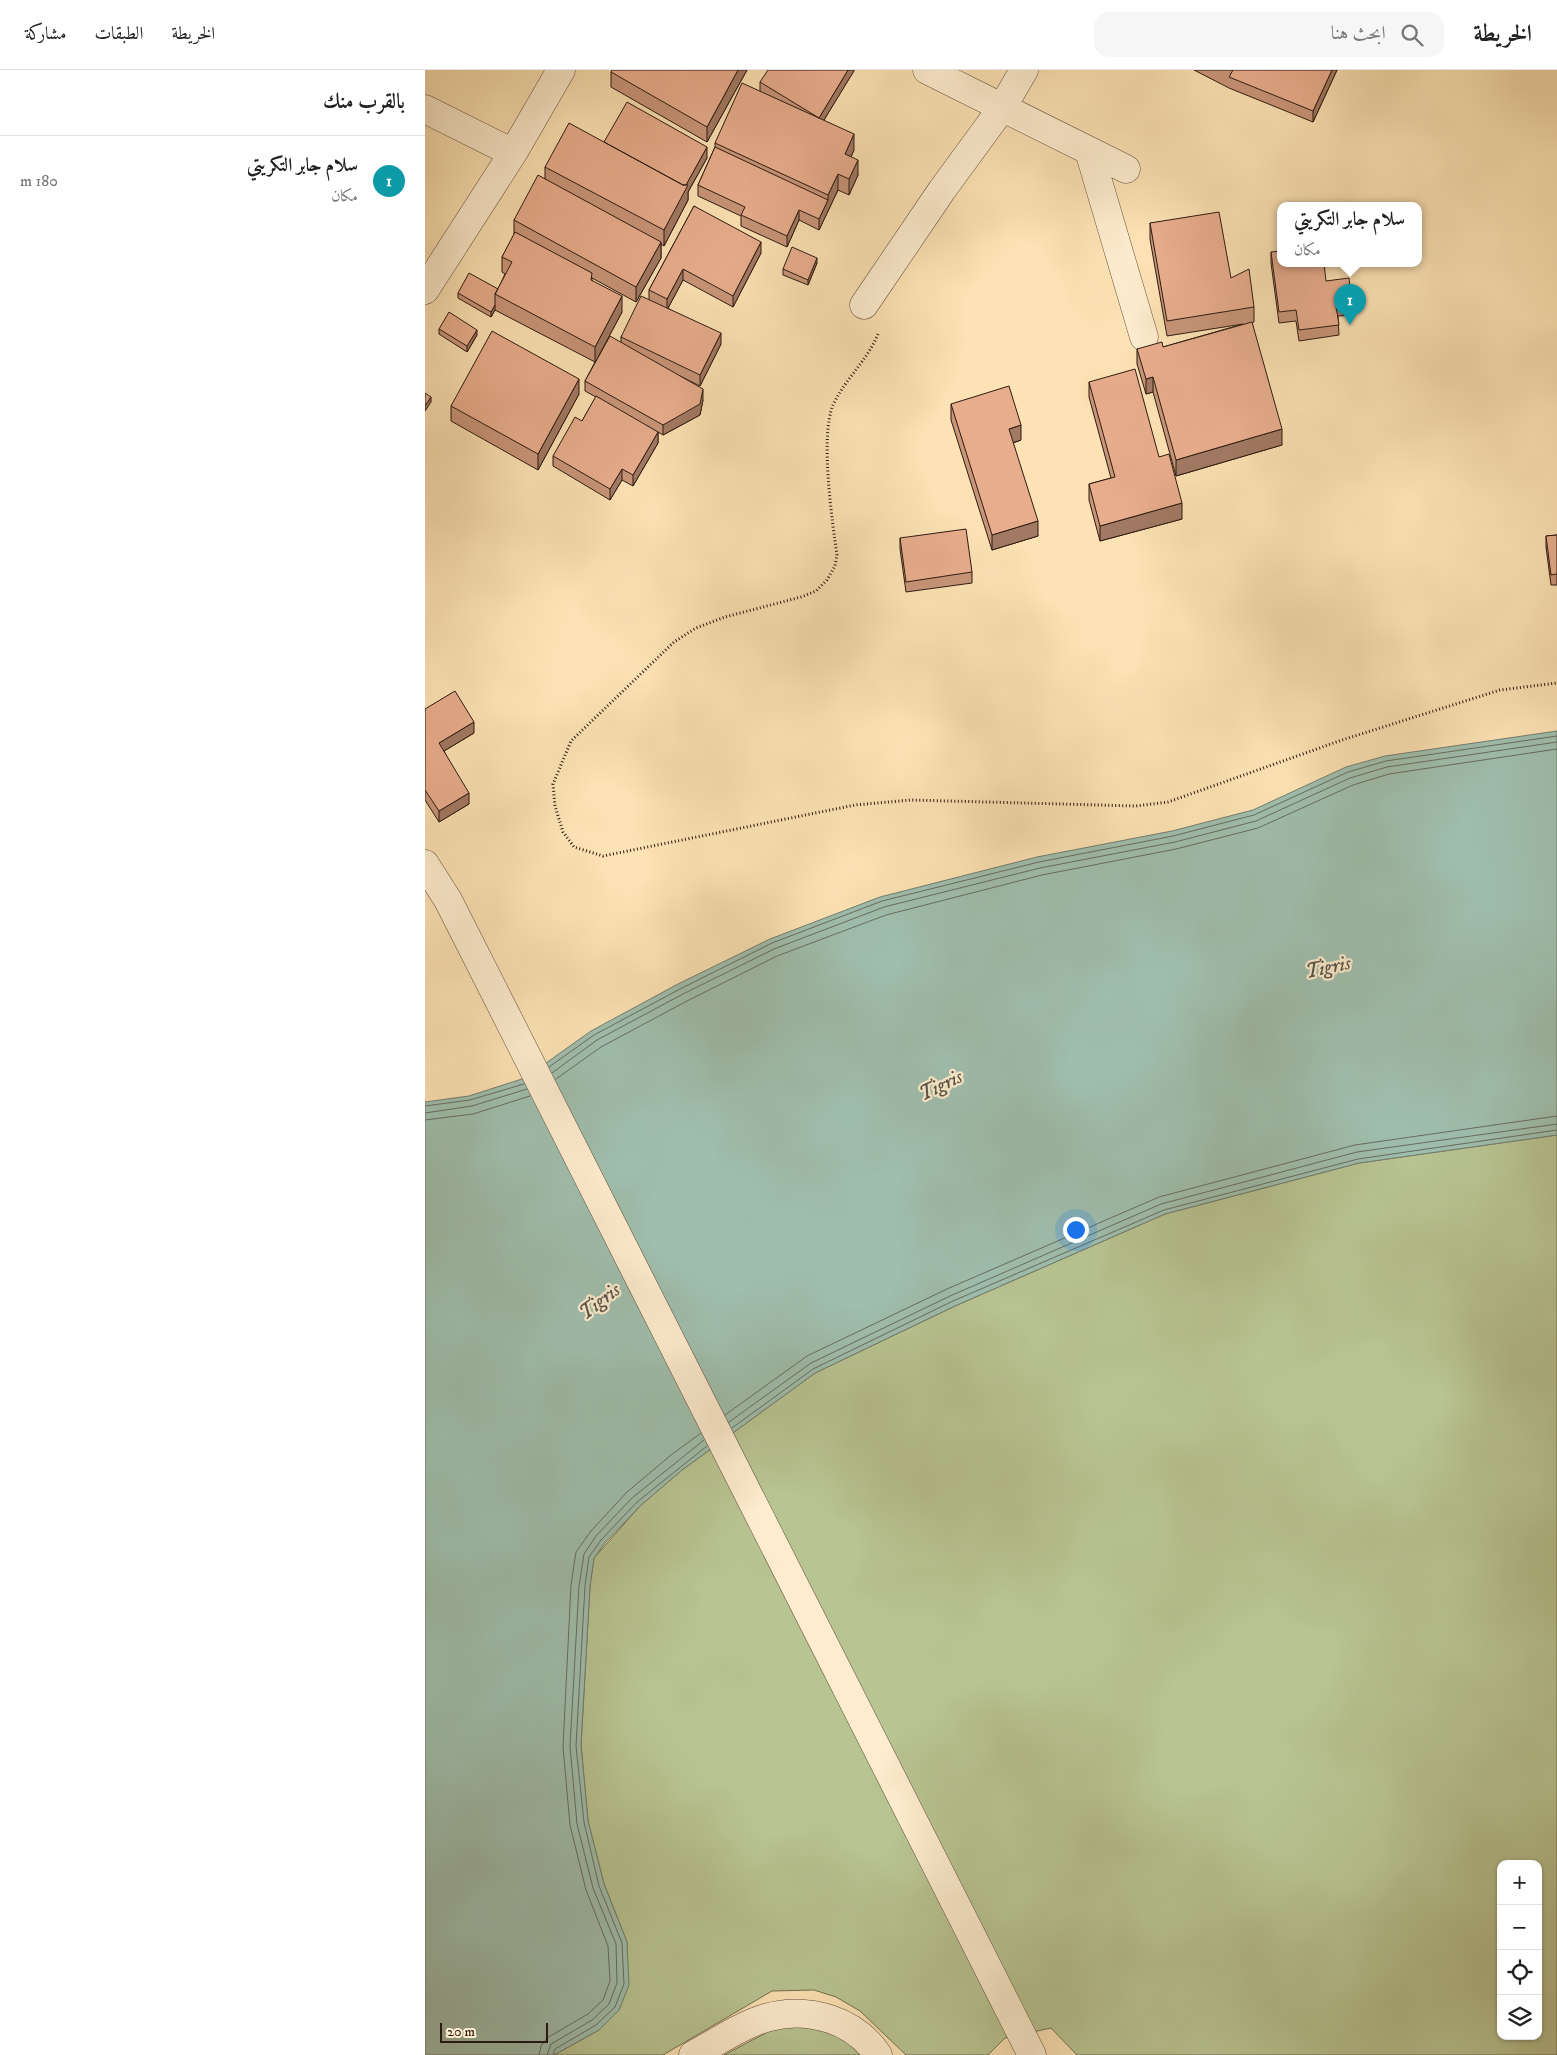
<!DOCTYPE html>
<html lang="ar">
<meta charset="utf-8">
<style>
:root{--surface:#fff;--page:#f6f6f6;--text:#222;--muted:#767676;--line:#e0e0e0;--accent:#7c3aed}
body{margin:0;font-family:"IM FELL DW Pica",Amiri,serif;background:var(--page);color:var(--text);direction:rtl}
.controls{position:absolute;right:15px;bottom:15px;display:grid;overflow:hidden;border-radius:10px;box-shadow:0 1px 4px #0004}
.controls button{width:45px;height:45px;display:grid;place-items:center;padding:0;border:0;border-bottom:1px solid var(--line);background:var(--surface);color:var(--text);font:25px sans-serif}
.scale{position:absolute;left:15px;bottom:12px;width:108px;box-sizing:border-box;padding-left:5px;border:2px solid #2d1b12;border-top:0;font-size:14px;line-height:18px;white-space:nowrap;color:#2d1b12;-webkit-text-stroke:4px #fdecce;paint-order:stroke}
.you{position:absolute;left:650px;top:1159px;width:18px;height:18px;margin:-12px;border:4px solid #fff;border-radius:50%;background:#1a73e8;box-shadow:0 0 0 8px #1a73e833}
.badge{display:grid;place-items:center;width:32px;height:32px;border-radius:50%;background:var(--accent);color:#fff;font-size:16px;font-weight:700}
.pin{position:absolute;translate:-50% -41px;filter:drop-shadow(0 1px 2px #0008)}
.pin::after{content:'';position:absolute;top:26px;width:18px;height:15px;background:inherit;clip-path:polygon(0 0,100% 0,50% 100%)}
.popup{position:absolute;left:852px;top:132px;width:145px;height:65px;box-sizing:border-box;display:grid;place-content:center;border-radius:10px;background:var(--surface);filter:drop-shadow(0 1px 4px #0005);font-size:16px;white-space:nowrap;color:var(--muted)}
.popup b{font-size:19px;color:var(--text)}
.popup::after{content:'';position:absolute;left:50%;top:100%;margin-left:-10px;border:10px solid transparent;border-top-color:var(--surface)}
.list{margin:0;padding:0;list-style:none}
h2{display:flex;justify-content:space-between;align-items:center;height:65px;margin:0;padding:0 20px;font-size:21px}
h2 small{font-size:16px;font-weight:400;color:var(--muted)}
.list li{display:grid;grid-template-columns:32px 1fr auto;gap:15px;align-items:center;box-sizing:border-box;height:90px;padding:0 20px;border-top:1px solid var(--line)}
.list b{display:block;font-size:19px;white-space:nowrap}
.list p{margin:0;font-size:16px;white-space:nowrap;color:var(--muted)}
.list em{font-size:16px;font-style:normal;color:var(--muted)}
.icon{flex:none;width:28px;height:28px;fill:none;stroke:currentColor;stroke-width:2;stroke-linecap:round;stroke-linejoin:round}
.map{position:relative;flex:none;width:1132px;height:1985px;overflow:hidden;direction:ltr}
header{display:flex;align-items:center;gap:30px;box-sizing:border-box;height:70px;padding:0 25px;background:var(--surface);border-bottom:1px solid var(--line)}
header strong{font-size:24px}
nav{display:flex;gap:28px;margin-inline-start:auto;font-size:18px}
.search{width:350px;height:45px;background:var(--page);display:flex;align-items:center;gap:12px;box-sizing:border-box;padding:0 18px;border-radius:15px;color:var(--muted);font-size:19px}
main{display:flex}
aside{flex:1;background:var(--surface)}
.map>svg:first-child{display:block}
</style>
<header>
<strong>الخريطة</strong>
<div class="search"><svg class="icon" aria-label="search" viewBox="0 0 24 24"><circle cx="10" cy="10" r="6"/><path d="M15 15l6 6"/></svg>ابحث هنا</div>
<nav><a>الخريطة</a><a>الطبقات</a><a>مشاركة</a></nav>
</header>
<main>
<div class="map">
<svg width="1132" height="1985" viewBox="0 0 1132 1985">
<rect width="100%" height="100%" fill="#fce2b4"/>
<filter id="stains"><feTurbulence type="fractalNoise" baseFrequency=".004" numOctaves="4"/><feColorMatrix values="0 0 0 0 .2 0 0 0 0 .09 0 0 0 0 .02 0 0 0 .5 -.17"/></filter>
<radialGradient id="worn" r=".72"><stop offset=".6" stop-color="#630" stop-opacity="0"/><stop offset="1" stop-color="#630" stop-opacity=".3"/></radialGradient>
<path fill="#b8c492" stroke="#727052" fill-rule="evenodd" d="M1132,1065V1985H652L626,1958L580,1968L563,1985H481L435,1941L411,1927L389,1920L347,1921L238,1985H129L174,1960L194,1940L202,1872L179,1814L163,1751L156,1675L165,1516L169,1488L215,1436L257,1400L390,1303L530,1236L740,1144L934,1093ZM1076,1794H1113V1966H1076Z
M356,1955C364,1955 373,1954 381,1955C400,1958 425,1970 437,1985H299Z"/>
<path fill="#9fbead" stroke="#717d6f" d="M1132,661V1065L934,1093L740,1144L530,1236L390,1303L257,1400L215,1436L180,1473L169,1488L165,1516L156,1675L163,1751L179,1814L202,1872L204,1915L194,1940L174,1960L129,1985H0V1032L44,1026L100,1008L166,961L253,914L345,869L455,827L612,787L747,761L828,740L921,697L960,686Z"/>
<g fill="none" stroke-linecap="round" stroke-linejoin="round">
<path stroke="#666c60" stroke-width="1" d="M124,997L169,965L255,919L347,873L457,831L614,792L748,766L829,745L923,702L961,691L1132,666
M127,1003L172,970L258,924L349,879L459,837L615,798L750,772L831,751L925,708L962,697L1132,672
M131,1009L176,977L262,931L352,886L461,845L617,805L751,779L833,758L928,715L964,704L1132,679
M0,1036L45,1030L99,1014
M0,1043L47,1036L102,1019
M0,1050L48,1044L105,1026
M300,1345L382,1286L522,1219L734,1127L930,1075L1132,1046
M304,1352L386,1293L525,1226L736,1134L932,1082L1132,1054
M307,1358L388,1299L528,1231L739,1140L933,1089L1132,1060
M114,1985L116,1976L122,1968L163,1944L178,1930L185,1911L183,1876L161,1820L145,1755L138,1677L146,1515L151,1482L166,1461L202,1422L246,1385L276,1363
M122,1985L126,1974L167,1950L184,1934L192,1913L191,1874L168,1818L152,1754L145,1676L154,1516L159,1484L171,1466L207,1428L279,1370
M128,1985L130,1979L171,1955L190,1937L199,1914L197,1873L174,1816L159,1752L151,1676L160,1516L164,1487L176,1470L212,1432L282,1376"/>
<defs>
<path id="minor" d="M502,0L701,99
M0,39L88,83
M664,81L719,267
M0,220L88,83L136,0
M439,235L517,120L577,38L599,0
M0,794L23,830L607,1985
M268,1985C315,1959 349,1931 405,1949C426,1956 441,1967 453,1985"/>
</defs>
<use href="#minor" stroke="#614d3a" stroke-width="29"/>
<path stroke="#2d1b12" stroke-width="3" stroke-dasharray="1 2.5" stroke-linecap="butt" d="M453,264C442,291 420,309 408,335C395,366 407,450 412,485L410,496L402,510L391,521L376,527L300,547L271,558L249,572L146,671L128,714L130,736L138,762L149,777L178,786L430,735L486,730L711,736L743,732L917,670L1075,620L1132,613"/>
<use href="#minor" stroke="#fdecce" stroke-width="28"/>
</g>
<path fill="#c89579" stroke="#2d1b12" d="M322,0L282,72L186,17V2Z
M429,0L399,50L429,80L426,87L433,105L424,125L413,120L394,160L374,150L362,177L316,156V146L273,126V115L290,77V73L335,21V12Z
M769,0H912L888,52L804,18Z
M179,72L282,88L263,122V130L239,176L236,174V188L211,232L167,208V210L197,242L174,285L196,273V267L224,230V220L269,136L336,183L308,237L258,210L243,238L296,274L275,316L255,306L278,330L275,345L238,365L233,362V373L208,416L197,410L185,430L128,396V386L157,351L171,327L160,321V311L170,292L70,240L66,247L33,228V223L73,219L80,204L77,202V187L89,165V150L120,110V97Z
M725,153L806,208L829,237V252L827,253L857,375L751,406L728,322L721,324L712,294V279L738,277L818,254L742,266L725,169Z
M846,182L901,211L927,234V245L913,246L914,265L874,271L871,251L854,253L846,193Z
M392,193L383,215L358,205V199Z
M14,259L52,265L42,282L14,264Z
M664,312L734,387L757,449L675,471L664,430V414L686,408L664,327Z
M154,324L113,400L26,351V336Z
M526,334L596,370L588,373L613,466L567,480L526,350Z
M1132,465V515H1126L1121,477V466Z
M475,468L547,502V513L481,522L475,479Z
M0,639L49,663L19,681L44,734L14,752L0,730Z"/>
<path fill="#a27963" stroke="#2d1b12" d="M313,0H322L282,72V57Z
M423,0H429V1L394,58V48Z
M907,0H912L888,52V41Z
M429,64V80L420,99V84Z
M282,77V88L263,122V130L239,176V160L258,120Z
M433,90V105L424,125V109Z
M413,104V120L394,160V149L403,130V125Z
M374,140V150L362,177V166Z
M236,172V188L211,232V217Z
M336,172V183L308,237V226Z
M392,188V193L383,215V210Z
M258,199V210L242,240V229Z
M197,226V242L170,293V277Z
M70,235V240L66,247V242Z
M52,260V265L42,282V276Z
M296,263V274L275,316V305Z
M728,307V322L721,324V309Z
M154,309V324L113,400V384Z
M278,319V330L275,345L238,365V355Z
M6,327V332L0,341V336Z
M596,355V370L584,374V359Z
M857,359V375L751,406V390Z
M233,362V373L208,416V405Z
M197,399V410L185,430V419Z
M757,433V449L675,471V456Z
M613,451V466L567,480V465Z
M49,652V663L14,684V673Z
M44,723V734L14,752V741Z"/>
<path fill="#e8ad8d" stroke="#2d1b12" d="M187,0H313L282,57L186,2Z
M343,0H423L394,48L335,12Z
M808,0H907L888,41L804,7Z
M317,13L429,64L420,84L433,90L424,109L413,104L403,125L290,73Z
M202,32L282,77L261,115H258L179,72Z
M144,53L258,115H263L239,160L120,97Z
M290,77L403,130L394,149L374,140L362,166L316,145L320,137L273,115Z
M113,105L236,172L211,217L89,150Z
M269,136L336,172L308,226L258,199L242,229L224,220Z
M794,142L806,208L824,199L829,237L742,251L725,153Z
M90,162L167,203L166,210L197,226L170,277L70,224L87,192L77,187Z
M367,177L392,188L383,210L358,199Z
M856,181V194H899L901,211L924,208L927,234L911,236L914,255L874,260L871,240L854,242L846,182Z
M44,203L73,219L70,224V235L66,242L33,223Z
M216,226L296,263L275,305L196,267Z
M24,242L52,260L42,276L14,259Z
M827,252L857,359L751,390L728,307L721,309L712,279L737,272L738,277Z
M67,261L154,309L113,384L26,336Z
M185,266L278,319L275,334L238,355L160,311Z
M710,299L734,387L744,384L757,433L675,456L664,414L690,407L664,312Z
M584,316L596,355L584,359L613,451L567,465L526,334Z
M0,323L6,327L0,336Z
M171,326L233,362L208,405L197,399L185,419L128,386L150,347L157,351Z
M541,459L547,502L481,512L475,468Z
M1132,465V504L1126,505L1121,466Z
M30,621L49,652L14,673L44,723L14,741L0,720V639Z"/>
<g text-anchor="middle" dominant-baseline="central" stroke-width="4.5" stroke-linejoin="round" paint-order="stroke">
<g font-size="20" font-style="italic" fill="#555448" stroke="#fdecce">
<text transform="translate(903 898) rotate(-12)">Tigris</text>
<text transform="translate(516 1016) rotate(-26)">Tigris</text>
<text transform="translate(175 1232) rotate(-38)">Tigris</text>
</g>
</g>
<rect width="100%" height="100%" filter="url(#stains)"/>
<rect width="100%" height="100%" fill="url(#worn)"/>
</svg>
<div class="controls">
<button>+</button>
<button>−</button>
<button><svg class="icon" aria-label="locate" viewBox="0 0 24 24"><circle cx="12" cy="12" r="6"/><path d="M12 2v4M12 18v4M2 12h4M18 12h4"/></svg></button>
<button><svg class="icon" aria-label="layers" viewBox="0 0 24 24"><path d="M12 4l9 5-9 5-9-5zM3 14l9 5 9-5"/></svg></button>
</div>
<div class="scale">20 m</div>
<div class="you"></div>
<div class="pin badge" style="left:925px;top:255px;background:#0f9aa8">1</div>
<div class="popup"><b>سلام جابر التكريتي</b>مكان</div>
</div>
<aside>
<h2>بالقرب منك<small></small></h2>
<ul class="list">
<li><span class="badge" style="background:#0f9aa8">1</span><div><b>سلام جابر التكريتي</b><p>مكان</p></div><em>180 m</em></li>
</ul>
</aside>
</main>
